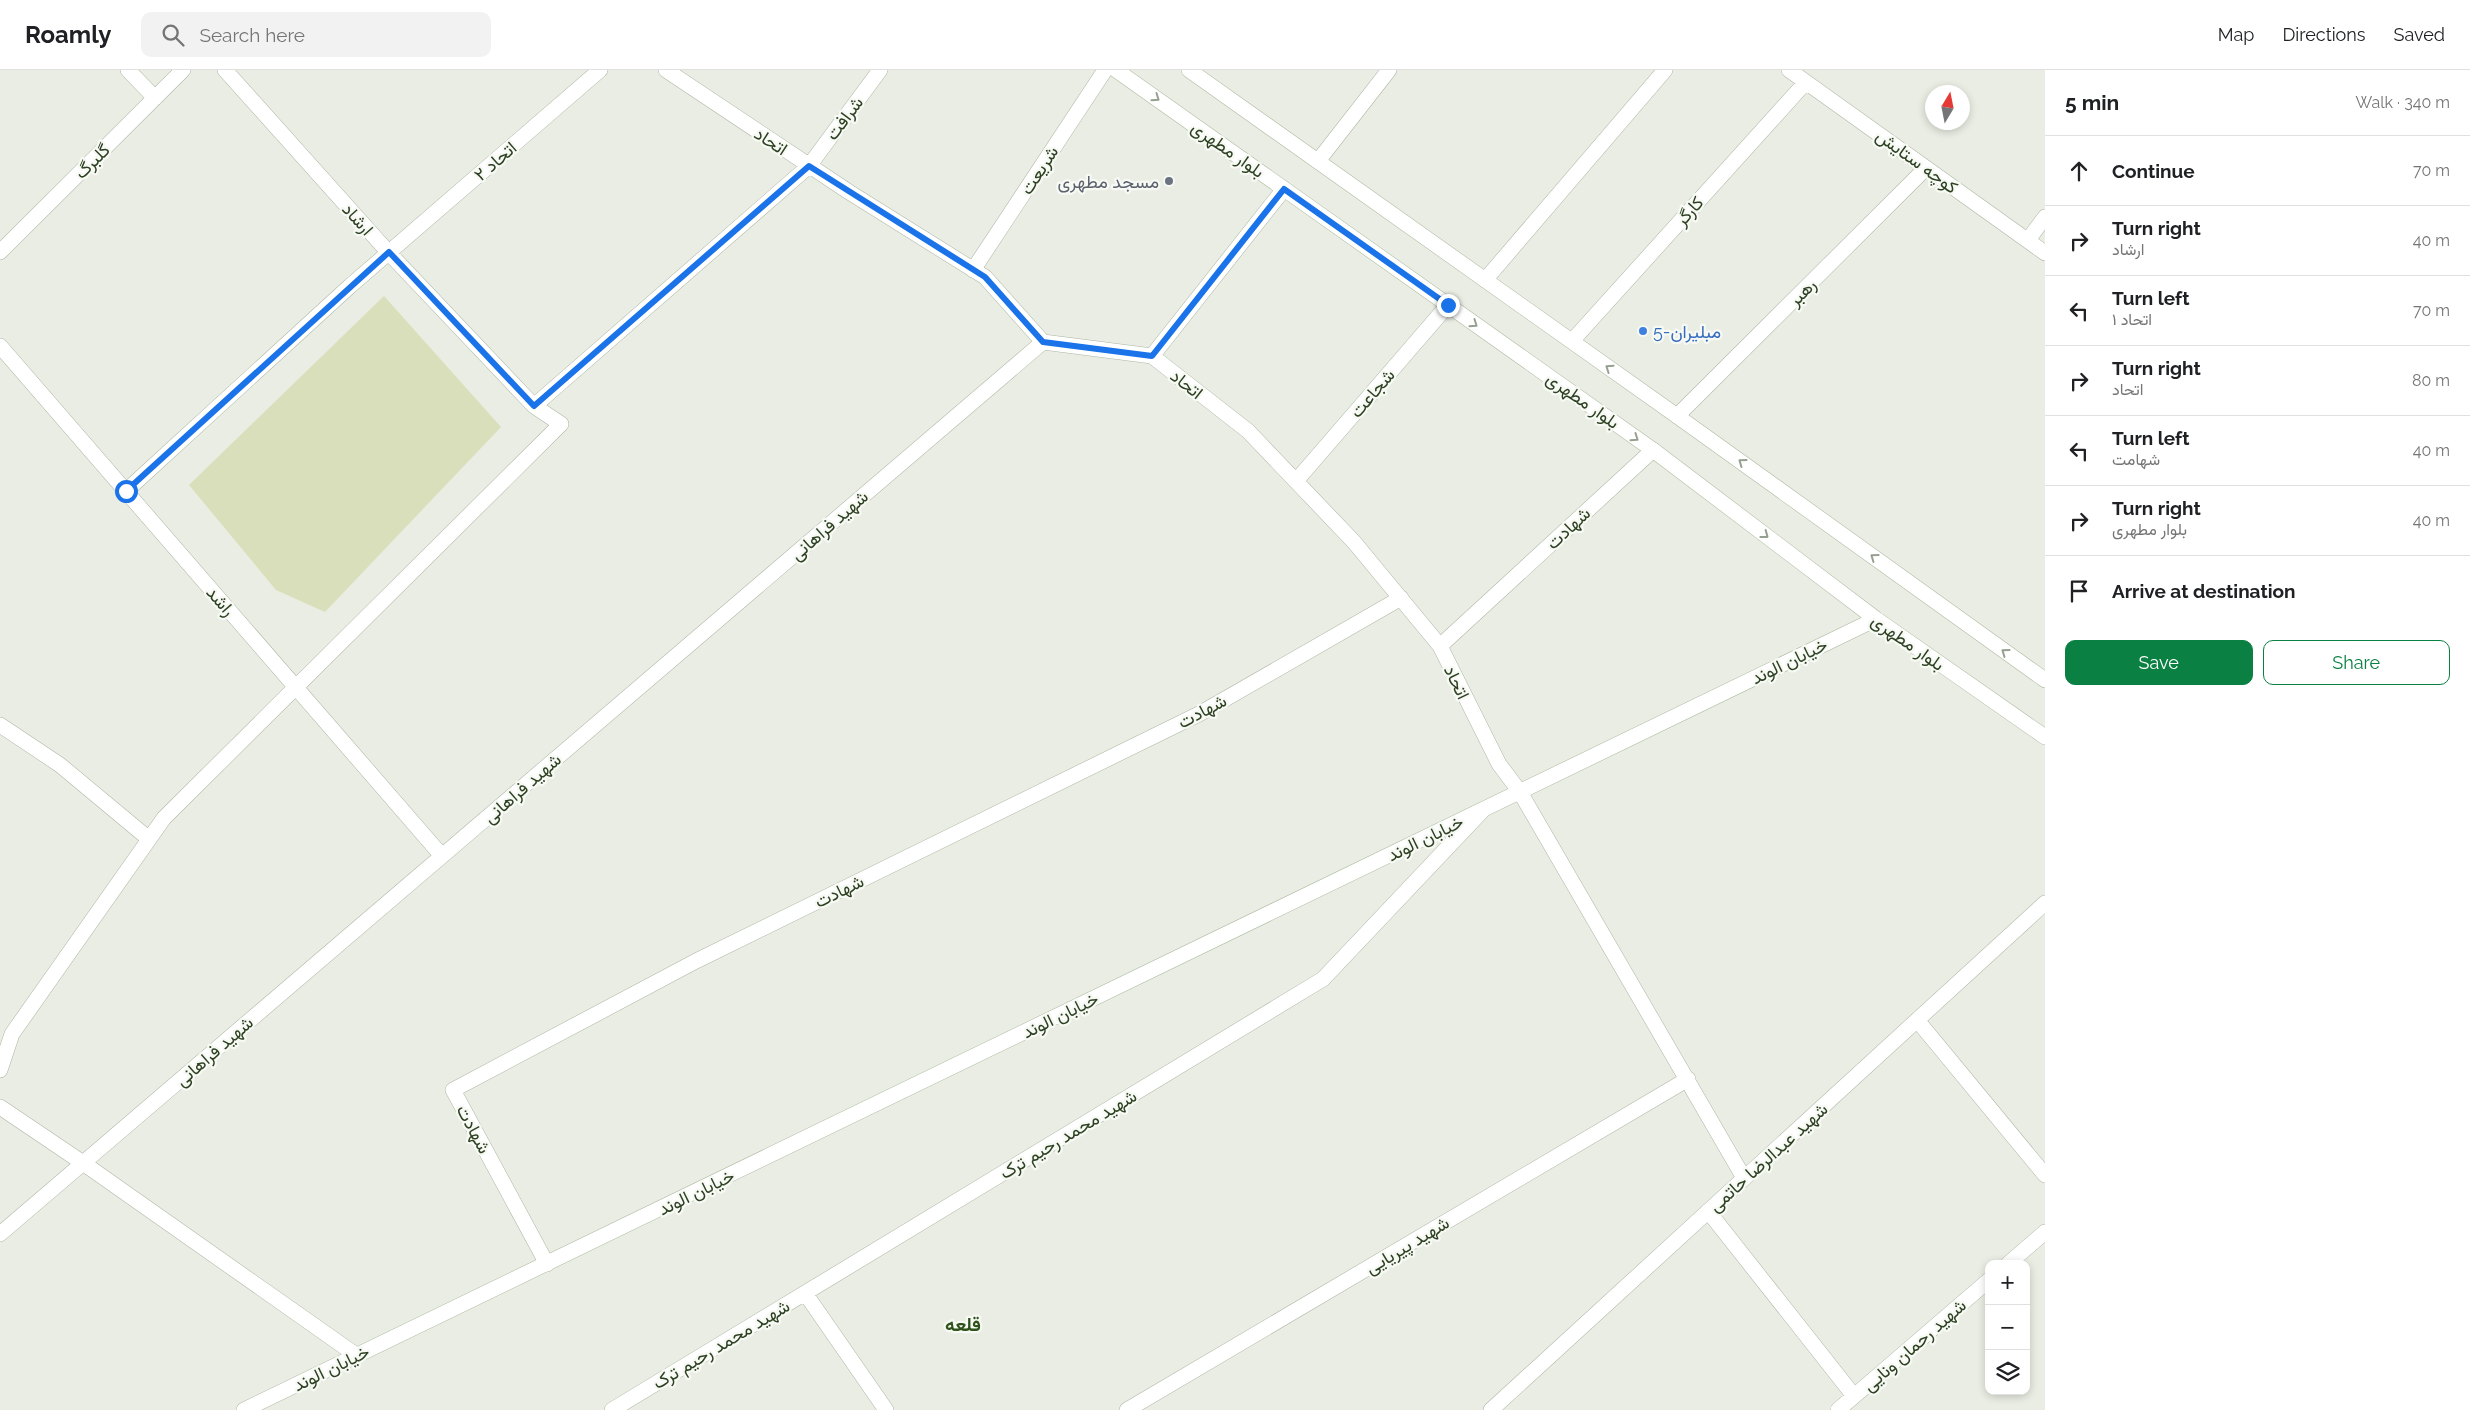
<!DOCTYPE html>
<meta charset="utf-8">
<style>
:root{--surface:#fff;--page:#f2f2f2;--text:#202124;--muted:#757577;--line:#e0e0e0;--accent:#0b8043}
body{margin:0;font-family:Raleway,Vazirmatn,sans-serif;background:var(--page);color:var(--text)}
.controls{position:absolute;right:15px;bottom:15px;display:grid;overflow:hidden;border-radius:10px;box-shadow:0 2px 8px #0003}
.controls button{width:45px;height:45px;display:grid;place-items:center;padding:0;border:0;border-bottom:1px solid var(--line);background:var(--surface);color:var(--text);font:25px sans-serif}
.compass{position:absolute;left:1925px;top:15px;width:45px;height:45px;border-radius:50%;background:var(--surface);box-shadow:0 2px 8px #0003;rotate:10deg}
.stop{position:absolute;width:15px;height:15px;margin:-11px;border:4px solid #1a73e8;border-radius:50%;background:#fff}
.stop.end{background:#1a73e8;border-color:#fff;box-shadow:0 1px 5px #0008}
.list{margin:0;padding:0;list-style:none}
h2{display:flex;justify-content:space-between;align-items:center;height:65px;margin:0;padding:0 20px;font-size:21px}
h2 small{font-size:16px;font-weight:400;color:var(--muted)}
.list li{display:grid;grid-template-columns:32px 1fr auto;gap:15px;align-items:center;box-sizing:border-box;height:70px;padding:0 20px;border-top:1px solid var(--line)}
.list b{display:block;font-size:19px;white-space:nowrap}
.list p{margin:0;font-size:16px;white-space:nowrap;color:var(--muted)}
.list em{font-size:16px;font-style:normal;color:var(--muted)}
.actions{display:flex;gap:10px;padding:15px 20px}
.actions a{flex:1;padding:11px 0;border:1px solid var(--accent);border-radius:10px;text-align:center;font-size:18px;color:var(--accent)}
.actions .main{background:var(--accent);color:#fff}
.icon{flex:none;width:28px;height:28px;fill:none;stroke:currentColor;stroke-width:2;stroke-linecap:round;stroke-linejoin:round}
.map{position:relative;flex:none;width:2045px;height:1340px;overflow:hidden}
header{display:flex;align-items:center;gap:30px;box-sizing:border-box;height:70px;padding:0 25px;background:var(--surface);border-bottom:1px solid var(--line)}
header strong{font-size:24px}
nav{display:flex;gap:28px;margin-inline-start:auto;font-size:18px}
.search{width:350px;height:45px;background:var(--page);display:flex;align-items:center;gap:12px;box-sizing:border-box;padding:0 18px;border-radius:10px;color:var(--muted);font-size:19px}
main{display:flex}
aside{flex:1;background:var(--surface)}
.map>svg:first-child{display:block}
</style>
<header>
<strong>Roamly</strong>
<div class="search"><svg class="icon" aria-label="search" viewBox="0 0 24 24"><circle cx="10" cy="10" r="6"/><path d="M15 15l6 6"/></svg>Search here</div>
<nav><a>Map</a><a>Directions</a><a>Saved</a></nav>
</header>
<main>
<div class="map">
<svg width="2045" height="1340" viewBox="0 0 2045 1340">
<rect width="100%" height="100%" fill="#e9ede3"/>
<path fill="#dadfbb" d="M384,226L501,357L325,542L276,520L189,415Z"/>
<g fill="none" stroke-linecap="round" stroke-linejoin="round">
<defs>
<path id="street" d="M128,0L155,28
M666,0L849,122L985,207L1043,272L1152,286L1248,361L1354,472L1440,576L1499,694L1520,722L1744,1108
M1789,0L2045,183
M1318,91L1389,0
M2028,170L2045,147
M0,182L183,0
M973,200L1105,0
M1485,210L1665,0
M1572,271L1806,12
M0,276L442,786
M1152,286L1284,119
M534,336L809,96L880,0
M1677,346L1926,98
M1296,411L1448,235
M126,421L350,216L600,0
M1440,576L1653,380
M0,655L60,695L149,769
M1917,950L2045,1105
M0,1000L12,964L164,748L561,354L534,336L389,183L225,0
M0,1037L83,1093L356,1285
M1708,1141L1854,1326
M0,1164L1043,272
M547,1194L453,1020L696,891L1199,644L1401,528
M2008,1194L2045,1162
M805,1223L886,1340
M612,1340L1323,909L1483,740
M1127,1340L1688,1009
M1491,1340L2045,833
M1838,1340L1989,1210"/>
<path id="secondary" d="M1116,0L1653,380L1876,549L2045,667
M1189,0L1677,346L2045,610
M244,1340L1876,549"/>
</defs>
<use href="#street" stroke="#adb6a5" stroke-width="16"/>
<use href="#secondary" stroke="#acbaa0" stroke-width="16"/>
<use href="#street" stroke="#fff" stroke-width="15"/>
<use href="#secondary" stroke="#fff" stroke-width="15"/>
</g>
<defs><path id="oneway-chevron" d="M-2-3.5L2.5 0L-2 3.5" fill="none" stroke-width="1.6" stroke-linecap="round" stroke-linejoin="round" transform="scale(1.25)"/></defs>
<g stroke="#96a090">
<use href="#oneway-chevron" transform="translate(1156 28) rotate(35)"/>
<use href="#oneway-chevron" transform="translate(1474 254) rotate(35)"/>
<use href="#oneway-chevron" transform="translate(1609 298) rotate(-145)"/>
<use href="#oneway-chevron" transform="translate(1635 368) rotate(35)"/>
<use href="#oneway-chevron" transform="translate(1742 392) rotate(-144)"/>
<use href="#oneway-chevron" transform="translate(1765 465) rotate(37)"/>
<use href="#oneway-chevron" transform="translate(1874 487) rotate(-144)"/>
<use href="#oneway-chevron" transform="translate(2005 582) rotate(-144)"/>
</g>
<g fill="none" stroke-linecap="round" stroke-linejoin="round">
<path stroke="#1a73e8" stroke-width="6" d="M126,421L389,182L534,336L809,96L985,207L1043,272L1152,286L1284,119L1448,235"/>
</g>
<circle fill="#6b7280" stroke="#f7f9f4" stroke-width="2" cx="1169" cy="111" r="5"/>
<circle fill="#3f7fe0" stroke="#f7f9f4" stroke-width="2" cx="1643" cy="261" r="5"/>
<g text-anchor="middle" dominant-baseline="central" stroke-width="4.5" stroke-linejoin="round" paint-order="stroke">
<g font-size="18" fill="#2d4021" stroke="#f7f9f4">
<text transform="translate(844 48) rotate(-53)">شرافت</text>
<text transform="translate(771 71) rotate(33)">اتحاد</text>
<text transform="translate(1228 79) rotate(35)">بلوار مطهری</text>
<text transform="translate(92 91) rotate(-45)">گلبرگ</text>
<text transform="translate(495 91) rotate(-41)">اتحاد ۲</text>
<text transform="translate(1917 91) rotate(36)">کوچه ستایش</text>
<text transform="translate(1039 100) rotate(-57)">شریعت</text>
<text transform="translate(1689 141) rotate(-48)">کارگر</text>
<text transform="translate(358 149) rotate(48)">ارشاد</text>
<text transform="translate(1802 222) rotate(-45)">رهبر</text>
<text transform="translate(1187 314) rotate(38)">اتحاد</text>
<text transform="translate(1372 323) rotate(-49)">شجاعت</text>
<text transform="translate(1583 330) rotate(35)">بلوار مطهری</text>
<text transform="translate(829 455) rotate(-41)">شهید فراهانی</text>
<text transform="translate(1568 458) rotate(-43)">شهادت</text>
<text transform="translate(221 531) rotate(49)">راشد</text>
<text transform="translate(1908 572) rotate(35)">بلوار مطهری</text>
<text transform="translate(1789 591) rotate(-26)">خیابان الوند</text>
<text transform="translate(1457 612) rotate(64)">اتحاد</text>
<text transform="translate(1202 641) rotate(-28)">شهادت</text>
<text transform="translate(522 718) rotate(-41)">شهید فراهانی</text>
<text transform="translate(1425 768) rotate(-26)">خیابان الوند</text>
<text transform="translate(839 821) rotate(-26)">شهادت</text>
<text transform="translate(1060 945) rotate(-26)">خیابان الوند</text>
<text transform="translate(214 981) rotate(-41)">شهید فراهانی</text>
<text transform="translate(474 1059) rotate(62)">شهادت</text>
<text transform="translate(1068 1064) rotate(-31)">شهید محمد رحیم ترک</text>
<text transform="translate(1768 1087) rotate(-42)">شهید عبدالرضا حاتمی</text>
<text transform="translate(696 1122) rotate(-26)">خیابان الوند</text>
<text transform="translate(1407 1175) rotate(-31)">شهید پیریایی</text>
<text transform="translate(721 1274) rotate(-31)">شهید محمد رحیم ترک</text>
<text transform="translate(1914 1275) rotate(-41)">شهید رحمان ونایی</text>
<text transform="translate(331 1298) rotate(-26)">خیابان الوند</text>
</g>
<g font-size="18" fill="#5b616d" stroke="#f7f9f4" text-anchor="end">
<text x="1159" y="111">مسجد مطهری</text>
</g>
<g font-size="18" fill="#366cbe" stroke="#f7f9f4" text-anchor="start">
<text x="1653" y="261">مبلیران-5</text>
</g>
<g font-size="19" font-weight="bold" fill="#30531c" stroke="#f7f9f4">
<text x="963" y="1254">قلعه</text>
</g>
</g>
</svg>
<div class="controls">
<button>+</button>
<button>−</button>
<button><svg class="icon" aria-label="layers" viewBox="0 0 24 24"><path d="M12 4l9 5-9 5-9-5zM3 14l9 5 9-5"/></svg></button>
</div>
<svg class="compass" viewBox="-18 -18 36 36"><path d="M0-13l5 13h-10z" fill="#e53935"/><path d="M0 13l5-13h-10z" fill="#757577"/></svg>
<div class="stop" style="left:126px;top:421px"></div>
<div class="stop end" style="left:1448px;top:235px"></div>
</div>
<aside>
<h2>5 min<small>Walk · 340 m</small></h2>
<ul class="list">
<li><svg class="icon" aria-label="ahead" viewBox="0 0 24 24"><path d="M12 20V5M6 11l6-6 6 6"/></svg><div><b>Continue</b></div><em>70 m</em></li>
<li><svg class="icon" aria-label="right" viewBox="0 0 24 24"><path d="M7 20v-9h11M14 6l5 5-5 5"/></svg><div><b>Turn right</b><p>ارشاد</p></div><em>40 m</em></li>
<li><svg class="icon" aria-label="left" viewBox="0 0 24 24"><path d="M17 20v-9H6M10 6l-5 5 5 5"/></svg><div><b>Turn left</b><p>اتحاد ۱</p></div><em>70 m</em></li>
<li><svg class="icon" aria-label="right" viewBox="0 0 24 24"><path d="M7 20v-9h11M14 6l5 5-5 5"/></svg><div><b>Turn right</b><p>اتحاد</p></div><em>80 m</em></li>
<li><svg class="icon" aria-label="left" viewBox="0 0 24 24"><path d="M17 20v-9H6M10 6l-5 5 5 5"/></svg><div><b>Turn left</b><p>شهامت</p></div><em>40 m</em></li>
<li><svg class="icon" aria-label="right" viewBox="0 0 24 24"><path d="M7 20v-9h11M14 6l5 5-5 5"/></svg><div><b>Turn right</b><p>بلوار مطهری</p></div><em>40 m</em></li>
<li><svg class="icon" aria-label="arrive" viewBox="0 0 24 24"><path d="M6 21V4h12l-3 4 3 4H6"/></svg><div><b>Arrive at destination</b></div></li>
</ul>
<div class="actions"><a class="main">Save</a><a>Share</a></div>
</aside>
</main>
